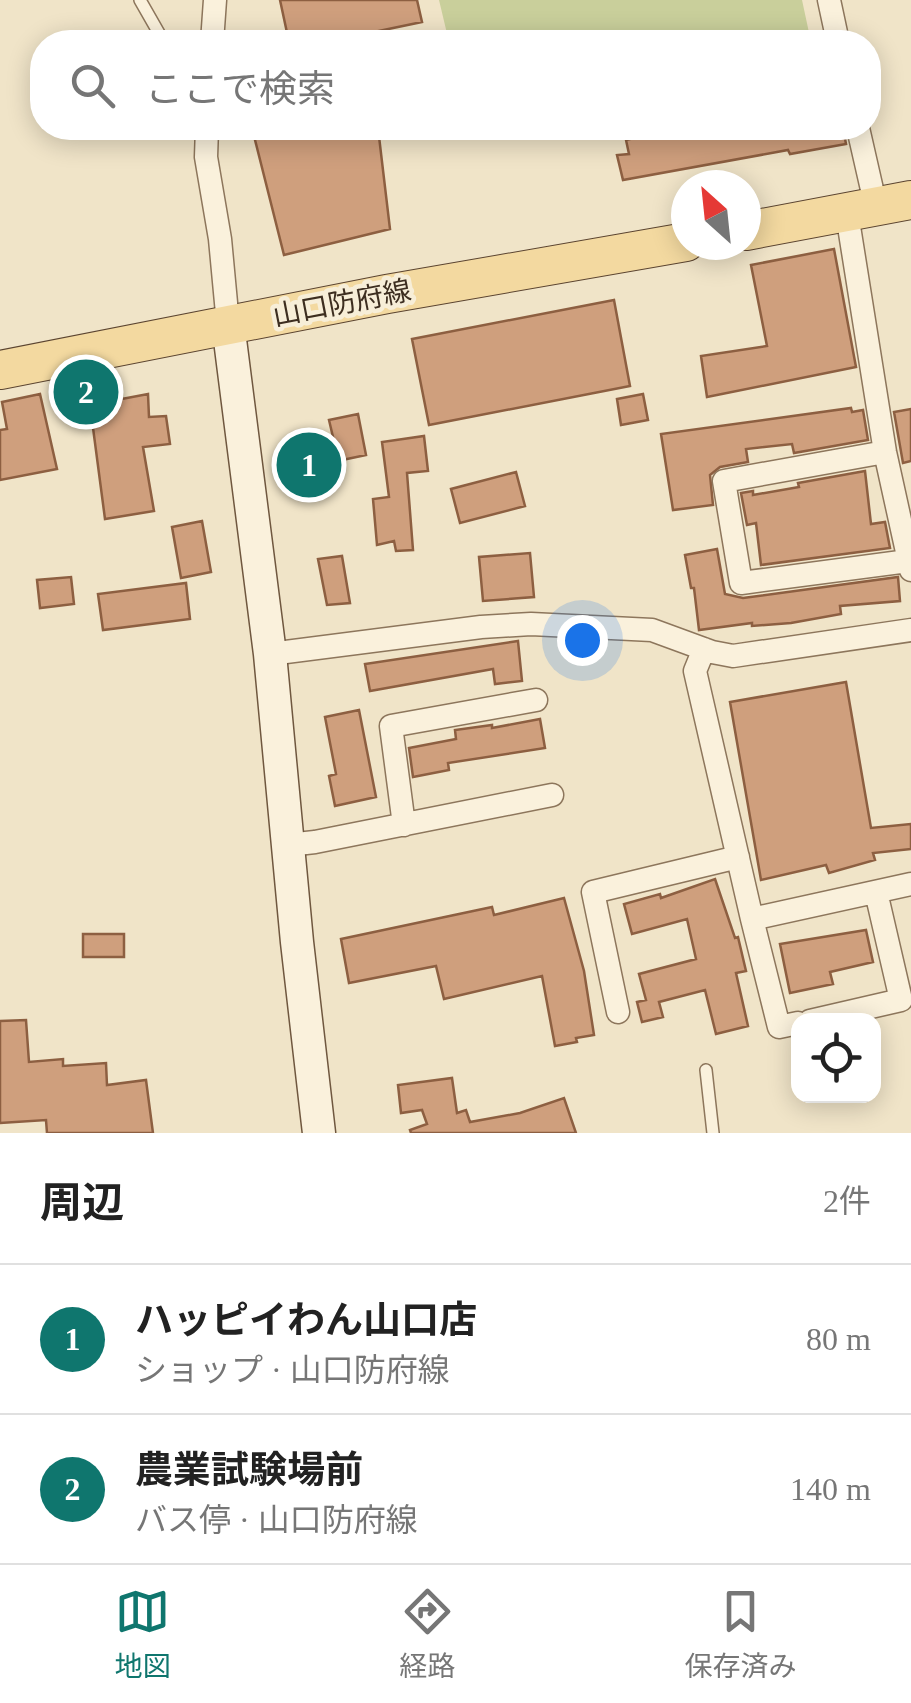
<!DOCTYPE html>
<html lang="ja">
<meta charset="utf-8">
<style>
:root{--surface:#fff;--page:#f2f2f2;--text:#222;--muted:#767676;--line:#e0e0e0;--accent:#0f766e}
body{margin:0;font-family:"Times New Roman","Noto Sans JP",serif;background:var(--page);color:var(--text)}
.controls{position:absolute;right:30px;bottom:30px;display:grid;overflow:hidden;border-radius:20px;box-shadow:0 5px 25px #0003}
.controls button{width:90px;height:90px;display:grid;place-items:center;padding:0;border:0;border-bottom:2px solid var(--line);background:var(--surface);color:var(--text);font:50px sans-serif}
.compass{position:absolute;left:671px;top:170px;width:90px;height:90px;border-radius:50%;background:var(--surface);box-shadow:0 5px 25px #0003;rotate:333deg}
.you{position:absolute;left:582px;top:640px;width:35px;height:35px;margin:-25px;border:8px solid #fff;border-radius:50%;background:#1a73e8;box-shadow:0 0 0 15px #1a73e833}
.badge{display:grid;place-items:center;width:65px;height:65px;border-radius:50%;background:var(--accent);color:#fff;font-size:32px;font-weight:700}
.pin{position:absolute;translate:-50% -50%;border:5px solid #fff;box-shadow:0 2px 10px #0006}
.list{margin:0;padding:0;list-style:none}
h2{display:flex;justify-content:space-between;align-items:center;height:130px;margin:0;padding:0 40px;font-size:42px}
h2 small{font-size:32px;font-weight:400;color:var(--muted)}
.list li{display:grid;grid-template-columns:65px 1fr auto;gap:30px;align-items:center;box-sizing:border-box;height:150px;padding:0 40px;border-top:2px solid var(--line)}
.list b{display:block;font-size:38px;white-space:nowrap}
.list p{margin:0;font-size:32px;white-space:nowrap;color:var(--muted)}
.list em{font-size:32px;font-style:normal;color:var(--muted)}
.icon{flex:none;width:55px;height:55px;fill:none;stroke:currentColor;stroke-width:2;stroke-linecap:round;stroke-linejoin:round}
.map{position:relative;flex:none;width:911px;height:1133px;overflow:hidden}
.search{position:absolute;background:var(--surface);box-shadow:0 5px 25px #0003;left:30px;right:30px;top:30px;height:110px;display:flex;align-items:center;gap:25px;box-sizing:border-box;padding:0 35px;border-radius:40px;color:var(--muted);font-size:38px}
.sheet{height:430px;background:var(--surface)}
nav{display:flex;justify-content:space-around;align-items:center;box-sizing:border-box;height:140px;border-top:2px solid var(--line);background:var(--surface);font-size:28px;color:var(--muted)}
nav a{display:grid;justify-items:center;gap:5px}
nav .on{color:var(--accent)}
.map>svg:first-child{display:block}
</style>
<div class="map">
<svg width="911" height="1133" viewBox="0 0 911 1133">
<rect width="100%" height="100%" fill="#f0e4c8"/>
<path fill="#c9cf9b" d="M439,0H802L811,42H449Z
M468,128H539L470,140Z"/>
<path fill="#cf9f7d" stroke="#8d5f41" stroke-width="2.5" d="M280,0H417L422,22L326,42H289Z
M252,128H378L390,229L284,255Z
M673,128H843L846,144L790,154L788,150L623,180L617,155L629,154L626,140Z
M834,249L856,367L707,397L701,356L767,346L751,265Z
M614,300L630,386L429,425L412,339Z
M40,394L57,469L0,480V430L7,429L2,402Z
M148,394L149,417L166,416L170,444L143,447L154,511L105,519L90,405Z
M643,394L648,420L621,425L617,399Z
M851,408L852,412L863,410L868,440L794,453L792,444L746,449L748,462L720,467L710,475L713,505L673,510L661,434Z
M911,409V461L903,463L894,412Z
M358,414L366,455L328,463L331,486L295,492L288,444L333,437L329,420Z
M424,436L428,471L407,473L413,550L396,551L394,541L377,545L373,499L389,497L382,442Z
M865,471L871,524L885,522L890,548L761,565L756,523L747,525L741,493L753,491V495L799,487L798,483Z
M516,472L525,506L460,523L451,489Z
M202,521L211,572L181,578L172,527Z
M717,549L725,594L743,598L898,577L900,601L840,606L841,614L791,623L752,626V623L699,630L694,588H691L685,555Z
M530,553L534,597L483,601L479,557Z
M342,556L350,603L327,605L318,559Z
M71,577L74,604L40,608L37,580Z
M186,583L190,619L103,630L98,594Z
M518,641L522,681L495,684L493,669L370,691L365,664Z
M846,682L871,828L911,824V849L873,853L875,860L829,873L826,865L761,880L730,702Z
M359,710L376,797L335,806L329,776L336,774L325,717Z
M540,719L545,748L448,763L449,770L413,777L409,748L456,739L455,730L492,725V728Z
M715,879L735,938L738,937L746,971L736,973L748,1026L716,1034L705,990L659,1002L663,1017L642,1022L637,1002L646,1000L639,974L696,959L687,919L632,934L624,904L660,894L661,898Z
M564,898L584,971L594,1035L576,1038L577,1042L555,1046L542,976L444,999L436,966L349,983L341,939L492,907L494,915Z
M866,930L873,962L830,972L833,984L790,993L780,944Z
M83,934H124V957H83Z
M26,1020L29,1062L63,1059V1066L106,1063L107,1085L146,1080L153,1133H47L46,1120L0,1123V1021Z
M452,1078L457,1113L466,1110L470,1122L520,1113L564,1098L576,1133H411L410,1130L427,1124L422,1110L401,1113L398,1085Z"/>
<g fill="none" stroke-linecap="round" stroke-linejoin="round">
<defs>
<path id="lane" d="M140,0L164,42
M706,1070L713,1133"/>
<path id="street" d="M829,0L838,42
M212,42L215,0
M207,128L206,157L220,239L228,324
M858,128L876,207
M847,214L885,452L911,570
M885,452L724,481L741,583L908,561
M704,649L695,671L752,919
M270,654L481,627L531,624L652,630L712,652L733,656L911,630
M404,825L391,726L536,700
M288,845L315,842L552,795
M618,1012L593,892L738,857
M810,1021L901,1000L876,892
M798,1023L779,1027L752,919L911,884"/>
<path id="secondary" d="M228,324L270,654L297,942L319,1133"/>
<path id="primary" d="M746,231L911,200
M0,370L387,294L686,242"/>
</defs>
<use href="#lane" stroke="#8d765c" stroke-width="14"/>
<use href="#street" stroke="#8d765c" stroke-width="25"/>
<use href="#secondary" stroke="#6f573f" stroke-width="35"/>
<use href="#primary" stroke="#5b4430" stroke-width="40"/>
<use href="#lane" stroke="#faf1dc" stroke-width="11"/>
<use href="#street" stroke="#faf1dc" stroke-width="22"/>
<use href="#secondary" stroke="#faf1dc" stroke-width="32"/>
<use href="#primary" stroke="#f3d9a0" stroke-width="38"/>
</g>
<g text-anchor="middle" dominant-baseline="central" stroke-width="9" stroke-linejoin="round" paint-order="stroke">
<g font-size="28" fill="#3d2e20" stroke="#f7eed8">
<text transform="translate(342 303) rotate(-11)">山口防府線</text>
</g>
</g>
</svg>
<div class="controls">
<button><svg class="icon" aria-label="locate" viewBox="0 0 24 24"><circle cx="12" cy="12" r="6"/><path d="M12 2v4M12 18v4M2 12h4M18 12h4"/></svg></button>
</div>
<svg class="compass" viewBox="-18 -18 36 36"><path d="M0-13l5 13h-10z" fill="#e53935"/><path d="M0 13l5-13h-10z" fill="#767676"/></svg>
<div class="you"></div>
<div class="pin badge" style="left:309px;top:465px">1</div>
<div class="pin badge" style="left:86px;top:392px">2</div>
<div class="search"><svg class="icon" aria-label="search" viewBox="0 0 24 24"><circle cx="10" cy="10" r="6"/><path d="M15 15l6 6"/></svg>ここで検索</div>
</div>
<section class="sheet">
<h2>周辺<small>2件</small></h2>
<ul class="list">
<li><span class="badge">1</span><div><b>ハッピイわん山口店</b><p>ショップ · 山口防府線</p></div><em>80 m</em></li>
<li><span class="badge">2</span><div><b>農業試験場前</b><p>バス停 · 山口防府線</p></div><em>140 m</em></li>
</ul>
</section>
<nav>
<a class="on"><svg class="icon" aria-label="map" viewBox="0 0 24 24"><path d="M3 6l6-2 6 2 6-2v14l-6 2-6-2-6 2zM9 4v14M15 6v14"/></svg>地図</a>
<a><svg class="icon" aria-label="directions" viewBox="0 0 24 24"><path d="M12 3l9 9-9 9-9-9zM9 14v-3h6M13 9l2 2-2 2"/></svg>経路</a>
<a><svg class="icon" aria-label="saved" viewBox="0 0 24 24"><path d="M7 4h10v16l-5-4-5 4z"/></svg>保存済み</a>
</nav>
